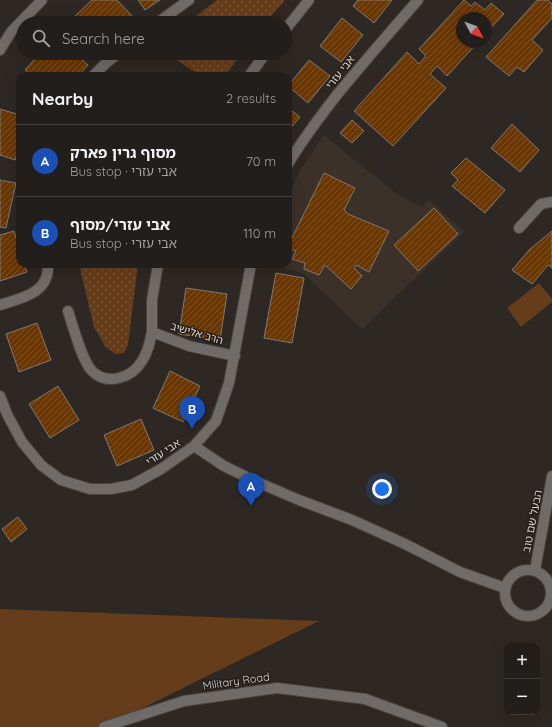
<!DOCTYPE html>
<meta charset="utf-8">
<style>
:root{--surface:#221e1b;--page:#2a2724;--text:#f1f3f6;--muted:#a2a2a3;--line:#3f3c3a;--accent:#db2777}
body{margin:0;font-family:Quicksand,"Noto Sans Hebrew",sans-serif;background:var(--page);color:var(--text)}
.controls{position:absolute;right:12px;bottom:12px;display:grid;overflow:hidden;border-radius:8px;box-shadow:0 4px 16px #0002}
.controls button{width:36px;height:36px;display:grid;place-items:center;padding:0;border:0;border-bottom:1px solid var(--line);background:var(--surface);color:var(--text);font:20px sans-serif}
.compass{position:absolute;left:456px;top:12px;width:36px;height:36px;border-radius:50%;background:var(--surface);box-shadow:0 4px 16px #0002;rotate:131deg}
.you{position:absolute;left:382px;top:489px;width:14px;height:14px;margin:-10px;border:3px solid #fff;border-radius:50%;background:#1a73e8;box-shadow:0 0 0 6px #1a73e833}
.badge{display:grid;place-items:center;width:26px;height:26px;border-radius:50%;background:var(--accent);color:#fff;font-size:13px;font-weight:700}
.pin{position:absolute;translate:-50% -33px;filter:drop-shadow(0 1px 2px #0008)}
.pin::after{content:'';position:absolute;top:21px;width:14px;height:12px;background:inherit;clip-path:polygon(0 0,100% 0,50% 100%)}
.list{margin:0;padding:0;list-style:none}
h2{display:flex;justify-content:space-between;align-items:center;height:52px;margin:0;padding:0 16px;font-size:17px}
h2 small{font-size:13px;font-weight:400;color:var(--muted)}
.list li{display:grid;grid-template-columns:26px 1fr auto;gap:12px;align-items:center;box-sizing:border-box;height:72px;padding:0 16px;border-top:1px solid var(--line)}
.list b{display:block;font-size:15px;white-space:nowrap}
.list p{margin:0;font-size:13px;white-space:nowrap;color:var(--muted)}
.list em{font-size:13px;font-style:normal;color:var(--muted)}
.icon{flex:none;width:22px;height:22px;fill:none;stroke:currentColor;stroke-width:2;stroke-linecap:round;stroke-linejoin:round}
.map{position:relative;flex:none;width:552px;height:727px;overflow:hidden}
.search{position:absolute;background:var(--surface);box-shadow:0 4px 16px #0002;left:16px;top:16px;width:276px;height:44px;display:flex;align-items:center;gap:10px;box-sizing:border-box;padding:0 14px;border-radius:22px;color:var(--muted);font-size:15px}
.panel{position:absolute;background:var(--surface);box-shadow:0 4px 16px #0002;left:16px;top:72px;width:276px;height:196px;border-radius:12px}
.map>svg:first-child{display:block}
</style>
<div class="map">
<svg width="552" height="727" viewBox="0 0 552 727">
<defs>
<pattern id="park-dots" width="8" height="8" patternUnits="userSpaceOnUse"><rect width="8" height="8" fill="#663d1a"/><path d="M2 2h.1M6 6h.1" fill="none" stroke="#7b583a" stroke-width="1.8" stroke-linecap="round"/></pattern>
<pattern id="building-hatch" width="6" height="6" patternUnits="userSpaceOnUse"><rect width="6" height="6" fill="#6b3700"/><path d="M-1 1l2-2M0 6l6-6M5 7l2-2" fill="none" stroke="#805324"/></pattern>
</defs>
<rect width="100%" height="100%" fill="#2d2824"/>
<path fill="#3b3129" d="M324,135L397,194L422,207L429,200L464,232L362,329L304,274L274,264H288V198L300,170Z"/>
<path fill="#663d1a" d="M539,283L552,299V302L521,327L507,308Z
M0,609L319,621L104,727H0Z"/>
<path fill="url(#park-dots)" d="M217,0H285L265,23H187Z
M166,53H242L225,76H201Z
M79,264H138L128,345L124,353L115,354L105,346L94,327Z"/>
<path fill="url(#building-hatch)" stroke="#7f7874" d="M92,0H117L136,20L133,23H82L75,16Z
M138,0H160L145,10Z
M358,0H392L374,23L353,6Z
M464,0L471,6L475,2L485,10L491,3L504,14L486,33V18H462V42H478L447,76L437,66L430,74L446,88L393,146L354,111L407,52L419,64L426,56L419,49Z
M537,0H548L552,4V18L532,40L543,50L524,72L517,67L509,76L486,57Z
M342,18L363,35L341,62L320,46Z
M40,53H74L88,65L78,76H32L25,70Z
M309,60L330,76L308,103L288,86Z
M288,108L300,117L288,131Z
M0,109L20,115V143L15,160L0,155Z
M352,120L364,131L352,143L340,133Z
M512,124L539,150L520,172L491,148Z
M466,158L505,190L485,213L452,186L458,180L451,173Z
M324,173L355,188L344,210L348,214L389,231L369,272L356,265L354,268L362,276L351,289L325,265L319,275L304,269L305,263L292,259L296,251L288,248V246Z
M0,180L16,183L6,228L0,227Z
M434,208L458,234L418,271L394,245Z
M14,231L20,251V264H24L27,272L0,281V235Z
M552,231V268L548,265L532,284L512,270L529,250Z
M217,264H235L234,266Z
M276,273L304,278L292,343L264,338Z
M186,288L227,294L220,340L179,334Z
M37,323L51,360L19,372L6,334Z
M170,371L200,386L183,422L153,408Z
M58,386L79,420L50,438L29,404Z
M141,419L154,450L117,466L104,435Z
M18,517L27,529L11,542L2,529Z"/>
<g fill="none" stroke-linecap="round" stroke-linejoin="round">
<defs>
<path id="minor" d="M157,23L189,0
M285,30L309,0
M0,50L11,32L42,0
M93,76L106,63L119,53
M249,76L266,53
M288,164C302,140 319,118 336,96C363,63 390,32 418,0
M519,228L541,204L552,202
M158,264L152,300V332L189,346L235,356
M0,305C22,298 50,293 48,264
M68,311C73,326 82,361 92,371C107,386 132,378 142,361C148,352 150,342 152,332
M0,396L7,414L22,442L41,465L61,480L90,489H111L132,485L161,469L194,446L216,421L229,383L251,264
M194,446L224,466L257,482L299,500L352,520L405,544L460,572L505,588
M505 593a23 23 0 1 1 46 0a23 23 0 1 1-46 0Z
M535,570L552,476
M104,727L184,701L277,688L365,699L442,727"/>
</defs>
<use href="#minor" stroke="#494440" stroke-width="12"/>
<use href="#minor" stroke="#6e6b69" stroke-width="10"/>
</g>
<g text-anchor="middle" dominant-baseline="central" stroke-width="3" stroke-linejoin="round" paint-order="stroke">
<g font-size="11" fill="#d9d5d3" stroke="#241f1b">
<text transform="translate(340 72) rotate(-52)">אבי עזרי</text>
<text transform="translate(197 333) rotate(16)">הרב אלישיב</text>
<text transform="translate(163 452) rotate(-33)">אבי עזרי</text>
<text transform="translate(532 521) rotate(-79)">הבעל שם טוב</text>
<text transform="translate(236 681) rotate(-8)">Military Road</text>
</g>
</g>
</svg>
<div class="controls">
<button>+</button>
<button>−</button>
</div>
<svg class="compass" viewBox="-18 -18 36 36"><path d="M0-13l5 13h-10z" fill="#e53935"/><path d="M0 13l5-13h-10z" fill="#a2a2a3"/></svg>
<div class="you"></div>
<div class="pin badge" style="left:251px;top:506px;background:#1a4fb4">A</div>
<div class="pin badge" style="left:192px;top:429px;background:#1a4fb4">B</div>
<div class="search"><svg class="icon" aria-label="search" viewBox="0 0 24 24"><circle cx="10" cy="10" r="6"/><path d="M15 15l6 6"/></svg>Search here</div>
<section class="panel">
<h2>Nearby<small>2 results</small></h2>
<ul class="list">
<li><span class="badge" style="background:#1a4fb4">A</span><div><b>מסוף גרין פארק</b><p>Bus stop · אבי עזרי</p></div><em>70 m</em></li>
<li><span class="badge" style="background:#1a4fb4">B</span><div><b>אבי עזרי/מסוף</b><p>Bus stop · אבי עזרי</p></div><em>110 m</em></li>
</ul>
</section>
</div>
